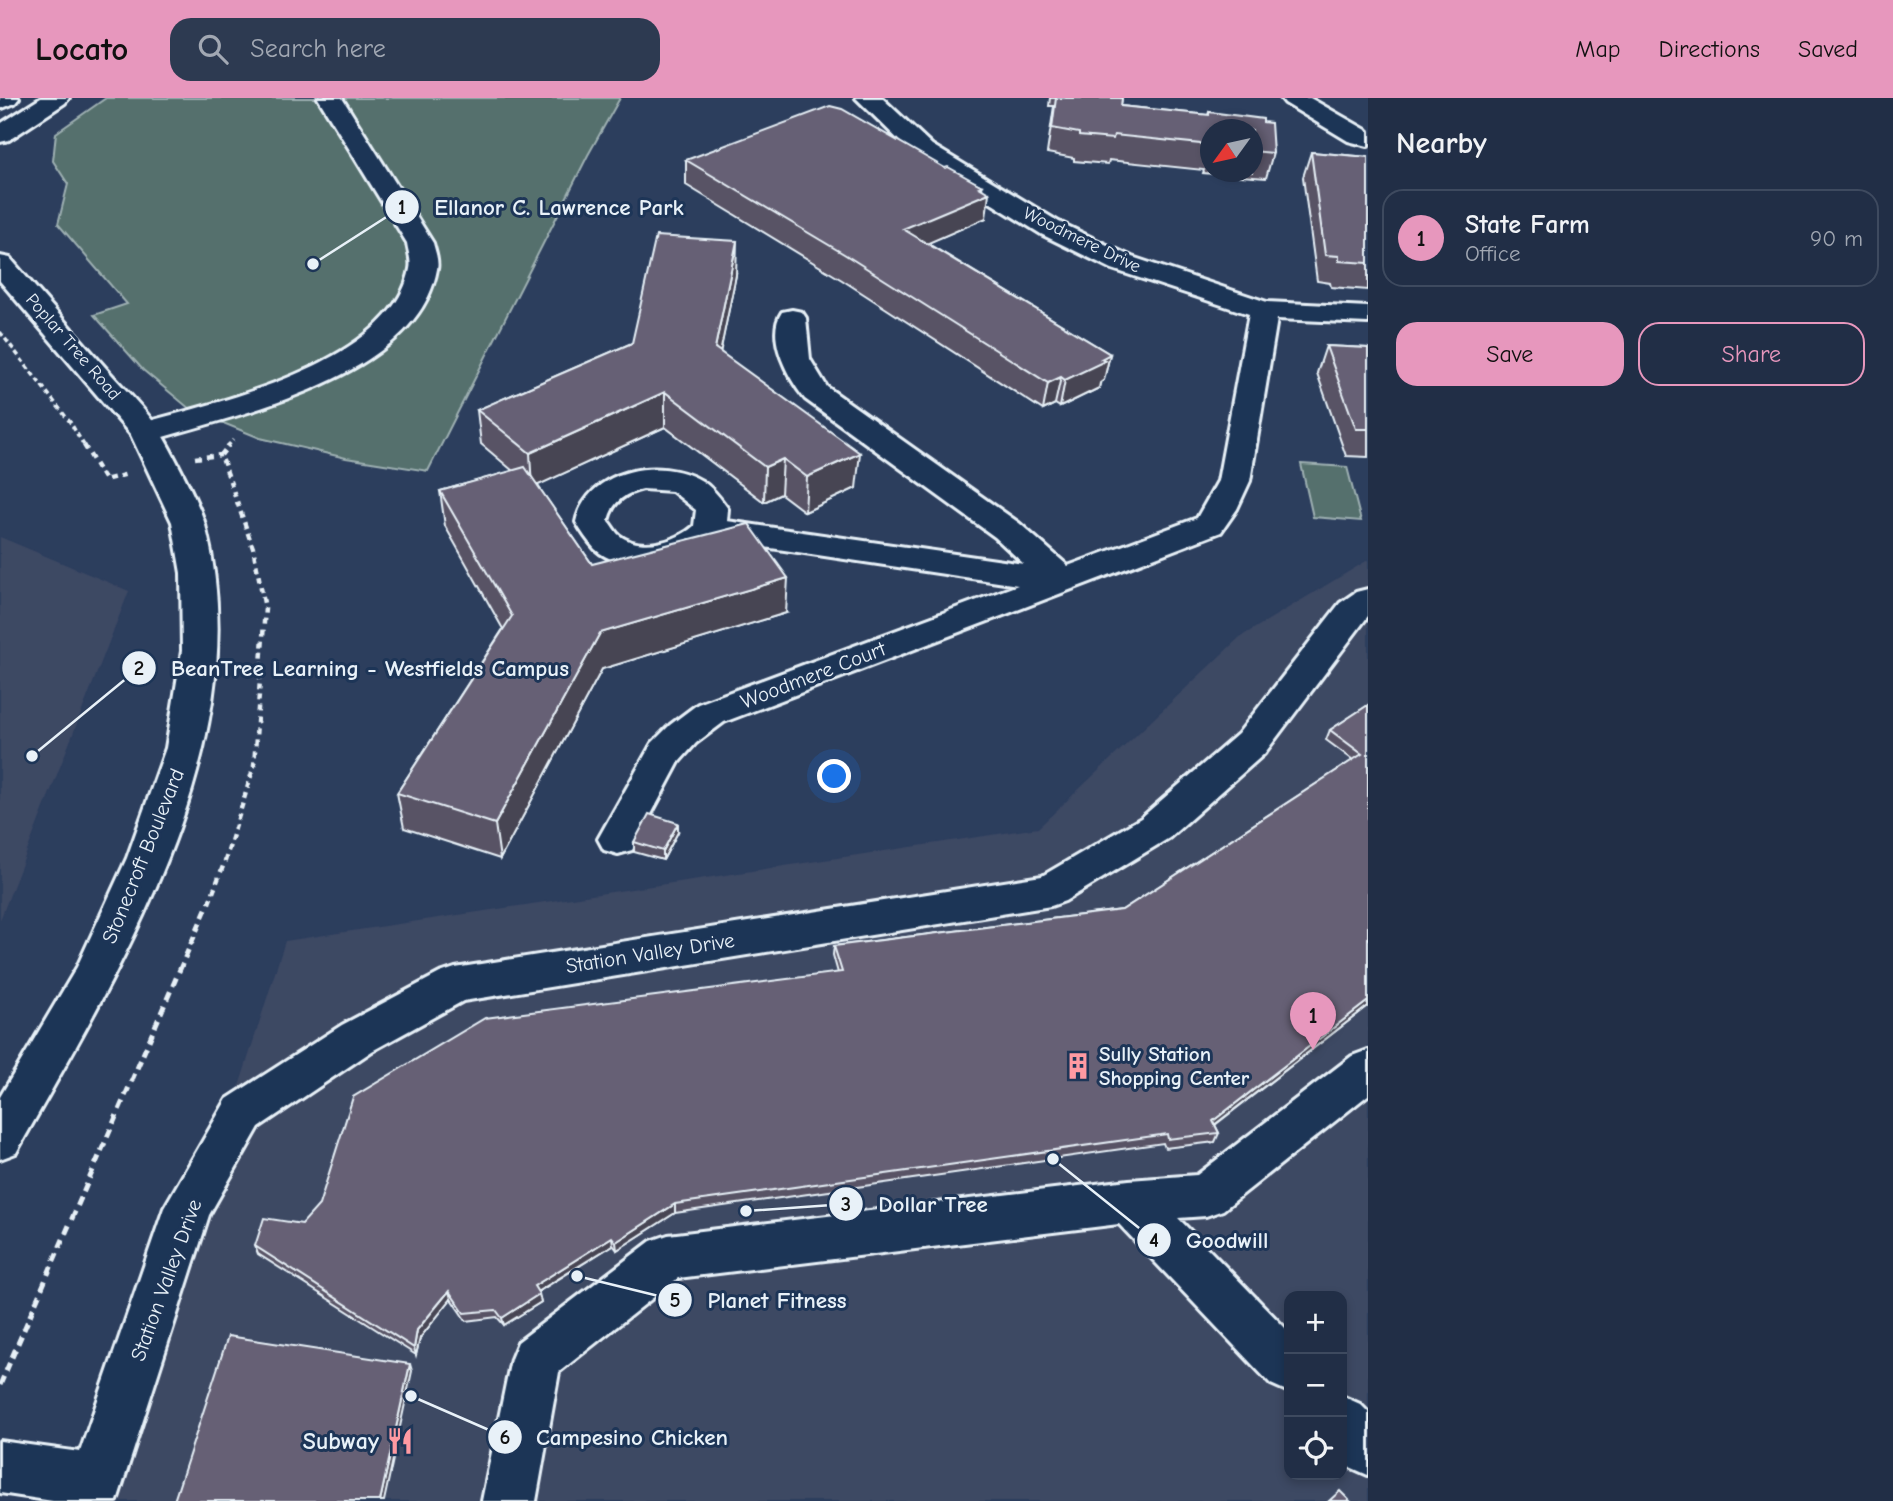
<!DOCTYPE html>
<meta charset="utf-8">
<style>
:root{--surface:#212e46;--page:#2d3a51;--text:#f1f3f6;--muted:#a2a8b3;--line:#3e4a5f;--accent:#e797bd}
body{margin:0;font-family:"Comic Neue",sans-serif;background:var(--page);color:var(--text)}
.controls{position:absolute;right:21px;bottom:21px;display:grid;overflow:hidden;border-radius:14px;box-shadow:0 4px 10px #0003}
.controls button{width:63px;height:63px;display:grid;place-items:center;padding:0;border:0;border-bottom:2px solid var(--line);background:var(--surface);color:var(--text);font:35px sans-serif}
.compass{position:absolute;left:1200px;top:21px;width:63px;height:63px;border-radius:50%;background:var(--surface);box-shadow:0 4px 10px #0003;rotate:237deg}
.you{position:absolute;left:835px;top:679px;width:24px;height:24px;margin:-18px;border:5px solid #fff;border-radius:50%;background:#1a73e8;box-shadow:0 0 0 10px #1a73e833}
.badge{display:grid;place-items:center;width:46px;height:46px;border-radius:50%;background:var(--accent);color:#111;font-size:23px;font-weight:700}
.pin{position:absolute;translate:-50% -58px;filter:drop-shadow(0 2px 4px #0008)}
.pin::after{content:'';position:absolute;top:37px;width:24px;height:21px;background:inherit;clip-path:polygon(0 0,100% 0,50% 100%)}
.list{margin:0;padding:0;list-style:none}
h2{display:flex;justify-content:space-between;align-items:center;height:91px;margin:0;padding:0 28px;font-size:30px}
h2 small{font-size:23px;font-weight:400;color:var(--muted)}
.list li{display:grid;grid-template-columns:46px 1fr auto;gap:21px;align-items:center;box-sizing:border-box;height:98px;margin:0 14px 14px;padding:0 14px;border:2px solid var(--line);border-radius:21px}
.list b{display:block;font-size:26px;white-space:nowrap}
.list p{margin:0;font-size:23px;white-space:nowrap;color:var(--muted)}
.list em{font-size:23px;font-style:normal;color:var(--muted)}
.actions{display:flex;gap:14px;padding:21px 28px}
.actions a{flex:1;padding:16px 0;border:2px solid var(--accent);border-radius:21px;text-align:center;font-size:24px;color:var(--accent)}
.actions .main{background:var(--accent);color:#111}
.icon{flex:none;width:38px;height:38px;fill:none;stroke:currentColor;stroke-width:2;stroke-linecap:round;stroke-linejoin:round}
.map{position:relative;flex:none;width:1368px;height:1403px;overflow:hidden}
header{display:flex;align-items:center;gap:42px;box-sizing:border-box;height:98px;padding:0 35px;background:var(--accent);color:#111}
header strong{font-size:33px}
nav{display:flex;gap:38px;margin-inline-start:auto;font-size:24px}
.search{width:490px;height:63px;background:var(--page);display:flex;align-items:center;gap:18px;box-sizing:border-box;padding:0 24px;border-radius:21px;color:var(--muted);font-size:26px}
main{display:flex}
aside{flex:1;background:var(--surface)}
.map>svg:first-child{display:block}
</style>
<header>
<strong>Locato</strong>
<div class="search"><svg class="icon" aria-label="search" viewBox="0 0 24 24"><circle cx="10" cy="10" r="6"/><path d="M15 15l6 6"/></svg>Search here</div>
<nav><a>Map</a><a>Directions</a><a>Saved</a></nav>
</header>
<main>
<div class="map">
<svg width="1368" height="1403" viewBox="0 0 1368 1403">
<rect width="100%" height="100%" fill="#2c3e5d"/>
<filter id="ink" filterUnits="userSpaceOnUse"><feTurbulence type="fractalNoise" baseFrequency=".0143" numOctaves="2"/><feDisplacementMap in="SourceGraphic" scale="14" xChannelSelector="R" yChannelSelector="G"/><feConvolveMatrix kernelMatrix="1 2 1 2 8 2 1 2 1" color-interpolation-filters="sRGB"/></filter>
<g filter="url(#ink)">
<path fill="#3d4864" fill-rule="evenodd" d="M0,439L129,493L0,822Z
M1368,462V1403H108L285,843L1038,730L1240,539ZM1289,1198H1342V1377H1289Z"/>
<path fill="#55706d" stroke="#9eb0b2" stroke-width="2" d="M106,0H620L588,57L428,373L346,360L260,340L191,312L143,272L94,217L127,206L58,126L68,86L53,63L56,35Z
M1301,366L1347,369L1361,423L1313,419Z"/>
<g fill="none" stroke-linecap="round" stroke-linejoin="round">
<defs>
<path id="minor" d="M318,0H342L433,145C435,153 439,163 437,171C418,278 243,315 156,341L145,343L134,341L130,334L134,327C214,305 391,267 410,171C412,163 408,153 407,145Z
M856,0H882L932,47L1059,124L1132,159L1267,204L1368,209V225L1277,221L1250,383L1237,411L1221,434L724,624L696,645L679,664L632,752L618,756L604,752L598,741L652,645L670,627L698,606L1018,487L717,442C692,467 623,478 595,451C588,443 581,433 576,424C587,372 660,357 702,383C713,390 721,401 728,411L727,423L1024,466L995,439L805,301C789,281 765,239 782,214L792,212L802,214L806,220L810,261L827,289L1019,425L1068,468L1197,420L1218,383L1249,216L1112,171L1041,136L914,57ZM643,391L672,393L696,412L694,428C676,444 640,454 619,437C615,434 612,427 608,423C612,404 625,395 643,391Z
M1281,0H1310L1368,33V48L1348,43L1285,5Z
M1368,491V518L1264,656L1169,740L1065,803L1051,808L463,903L372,953L259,1029L209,1117L117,1403H53L0,1395V1343L80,1354L164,1110L227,1001L342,927L440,875L455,870L1042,778L1141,720L1238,636L1340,505L1356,494Z
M1368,952V997L1223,1112L1206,1118L1178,1120L1289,1234V1294L1271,1286L1119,1126L678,1180L559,1274L536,1403H482L511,1261L518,1244L651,1143L668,1137L1129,1082L1197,1077L1352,958Z
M1342,1298L1360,1306L1368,1314V1377L1350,1369L1342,1361Z"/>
<path id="major" d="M0,158L10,160C43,199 77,237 111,276C127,294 146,312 159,332C171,351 200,407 205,427C261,647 119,871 16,1055L0,1061V999L77,869L127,760L166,650L182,553L181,475L172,424L131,337L0,183Z"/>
<path id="highway" d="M0,0H19L15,5L0,11Z
M41,0H69L65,5L9,42L0,44V26Z"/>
</defs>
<use href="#minor" stroke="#e8f1f8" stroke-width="6"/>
<use href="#major" stroke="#e8f1f8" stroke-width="6"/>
<use href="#highway" stroke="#e8f1f8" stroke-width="6"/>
<path stroke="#e8f1f8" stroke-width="3.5" stroke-dasharray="5 3.5" stroke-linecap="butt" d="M0,234L70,324L85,349
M227,349L233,342"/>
<path stroke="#e8f1f8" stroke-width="4.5" stroke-dasharray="6 5" stroke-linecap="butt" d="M84,347L105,382L128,376
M195,360L221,357
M209,805L225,763L254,668L265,510L253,450L221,357L229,347"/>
<path stroke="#e8f1f8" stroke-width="5" stroke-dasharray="9 6" stroke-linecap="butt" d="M0,1287L209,804"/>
<use href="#minor" fill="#1d3557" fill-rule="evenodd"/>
<use href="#major" fill="#1d3557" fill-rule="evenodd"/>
<use href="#highway" fill="#1d3557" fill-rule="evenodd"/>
</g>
<path fill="#585365" stroke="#e8f1f8" stroke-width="2" fill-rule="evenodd" d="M1050,0H1122L1121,8L1208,17L1209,14L1263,24L1273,55L1266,80L1203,75L1204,72L1109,62L1108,66L1074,63V60L1047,55L1054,8H1049ZM1210,32H1252V74H1210Z
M1311,54L1368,59V192L1331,189L1330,185L1317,183L1303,79Z
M686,62L945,70L982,88L986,120L927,145L1110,256L1104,282L1100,285L1099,290L1060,309L1055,306L1043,312L842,182L686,87Z
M736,177L720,254L856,390L805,414L781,396L764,404L665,329L537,387L592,466L786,515L602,571L500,761L404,730L397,695L503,531L445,428L440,393L513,373L481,346L477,312L632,245Z
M1326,248L1368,250V359L1346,358L1317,275Z
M1368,607V908L1215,1027L1219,1035L1215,1044L1165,1050L1163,1045L675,1115L617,1152L613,1147L538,1194L541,1204L504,1227L497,1219L466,1223L451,1201L420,1240L416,1257L258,1156L255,1148L838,875L833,857L834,848L1122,812L1353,662L1326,642L1330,632Z
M678,734L663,762L634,754V744Z"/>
<path fill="#474452" stroke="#e8f1f8" stroke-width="2" d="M982,88L981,98L989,95L986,120L901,157L903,131Z
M737,143L736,177L714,285L715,250Z
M1110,256L1104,282L1100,285L1099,290L1060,309L1065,282Z
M1061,279L1055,306L1043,312L1048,285Z
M665,294V329L532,390L530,355Z
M860,355L856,390L805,414L807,379Z
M783,361L781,396L764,404L765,369Z
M788,480L786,515L602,571L500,761L495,726L600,535Z
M678,725V734L663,762V753Z
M1368,903V908L1209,1031L1213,1023Z
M675,1106V1115L617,1152L616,1144Z
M612,1139L613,1147L535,1195L534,1188Z
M449,1193L451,1201L420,1240L416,1257L414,1250L417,1232Z
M539,1196L541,1204L504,1227L502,1220Z
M410,1266L412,1273L384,1403H380Z"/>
<path fill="#666175" stroke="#e8f1f8" stroke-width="2" d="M1056,0H1122L1121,8L1209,17V14L1263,21V24L1271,25L1273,55L1252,53V32H1210V50V47L1114,37L1113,41L1079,38V35L1052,30Z
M830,8L842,11L945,70L948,69L982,88L979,89L989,95L903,131L1110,256L1101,261L1105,263L1065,282L1061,279L1048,285L844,156L686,62Z
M1311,54L1368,59V165L1339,163V158L1325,157Z
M656,138L737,143L715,250L860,355L807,379L783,361L765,369L665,294L530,355L477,312L632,245Z
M1326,248L1368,250V331H1356Z
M525,369L592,466L749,426L788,480L600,535L495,726L397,695L512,518L440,393Z
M1368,607V903L1213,1023L1219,1035L1168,1041L1167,1036L675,1106L616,1144L612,1139L534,1188L539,1196L502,1220L496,1212L464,1215L449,1193L417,1232L414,1250L255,1148L264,1120L302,1126L319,1107L353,999L485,920L842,874L834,848L1122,812L1362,656L1330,632Z
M649,716L678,725L663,753L634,744Z
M228,1238L410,1266L380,1403H174Z
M1340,1393L1350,1403H1329Z"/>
</g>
<defs>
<symbol id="building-bare" viewBox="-9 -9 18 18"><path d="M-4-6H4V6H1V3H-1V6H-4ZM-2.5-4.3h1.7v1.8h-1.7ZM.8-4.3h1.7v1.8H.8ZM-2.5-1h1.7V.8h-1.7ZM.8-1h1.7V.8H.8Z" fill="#ff9aa2" stroke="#1d3557" stroke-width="2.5" paint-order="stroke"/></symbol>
<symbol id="restaurant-bare" viewBox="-9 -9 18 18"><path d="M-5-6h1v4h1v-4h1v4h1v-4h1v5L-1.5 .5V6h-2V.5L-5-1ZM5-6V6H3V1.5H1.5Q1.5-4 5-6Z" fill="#ff9aa2" stroke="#1d3557" stroke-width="2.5" paint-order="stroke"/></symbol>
</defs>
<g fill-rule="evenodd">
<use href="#building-bare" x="1059" y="949" width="38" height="38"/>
<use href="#restaurant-bare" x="381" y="1324" width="38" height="38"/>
</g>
<g text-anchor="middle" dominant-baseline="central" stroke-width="6" stroke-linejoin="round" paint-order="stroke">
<g font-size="18" fill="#e8f1f8" stroke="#1d3557">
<text transform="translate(1082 142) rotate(26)">Woodmere Drive</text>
<text transform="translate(73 249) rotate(49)">Poplar Tree Road</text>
</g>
<g font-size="21" fill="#e8f1f8" stroke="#1d3557">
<text transform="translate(813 577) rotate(-21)">Woodmere Court</text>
<text transform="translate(143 758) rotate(-68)">Stonecroft Boulevard</text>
<text transform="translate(650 855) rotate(-9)">Station Valley Drive</text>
<text transform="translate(166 1182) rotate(-70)">Station Valley Drive</text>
</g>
<g font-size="21" font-weight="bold" fill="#e8f1f8" stroke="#1d3557" text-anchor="start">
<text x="1099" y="956">Sully Station<tspan x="1099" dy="24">Shopping Center</tspan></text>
</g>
<g font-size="24" font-weight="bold" fill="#e8f1f8" stroke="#1d3557" text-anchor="end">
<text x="379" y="1343">Subway</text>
</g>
</g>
<path fill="none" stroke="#e8f1f8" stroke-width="2.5" d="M313 166L402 109M32 658L139 570M746 1113L846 1106M1053 1061L1154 1142M577 1178L675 1202M411 1298L505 1339"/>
<g fill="#e8f1f8" stroke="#1d3557" stroke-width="2.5">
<circle cx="313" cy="166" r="7"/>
<circle cx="32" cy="658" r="7"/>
<circle cx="746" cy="1113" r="7"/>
<circle cx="1053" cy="1061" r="7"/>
<circle cx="577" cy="1178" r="7"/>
<circle cx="411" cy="1298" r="7"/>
<circle cx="402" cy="109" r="18"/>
<circle cx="139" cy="570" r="18"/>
<circle cx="846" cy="1106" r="18"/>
<circle cx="1154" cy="1142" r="18"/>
<circle cx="675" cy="1202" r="18"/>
<circle cx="505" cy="1339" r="18"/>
</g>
<g font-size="21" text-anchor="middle" font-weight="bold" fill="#111">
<text x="402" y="116">1</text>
<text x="139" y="577">2</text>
<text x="846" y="1113">3</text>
<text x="1154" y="1149">4</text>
<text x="675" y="1209">5</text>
<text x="505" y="1346">6</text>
</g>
<g font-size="23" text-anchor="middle" font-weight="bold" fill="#e8f1f8" stroke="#1d3557" stroke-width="6" stroke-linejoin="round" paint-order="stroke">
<text x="559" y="117">Ellanor C. Lawrence Park</text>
<text x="370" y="578">BeanTree Learning - Westfields Campus</text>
<text x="933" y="1114">Dollar Tree</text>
<text x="1227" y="1150">Goodwill</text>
<text x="777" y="1210">Planet Fitness</text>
<text x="632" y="1347">Campesino Chicken</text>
</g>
</svg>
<div class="controls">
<button>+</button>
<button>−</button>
<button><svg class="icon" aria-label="locate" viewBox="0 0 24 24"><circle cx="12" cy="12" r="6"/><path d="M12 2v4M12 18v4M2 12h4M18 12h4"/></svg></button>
</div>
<svg class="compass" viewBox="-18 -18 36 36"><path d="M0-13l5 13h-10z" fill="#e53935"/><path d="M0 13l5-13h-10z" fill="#a2a8b3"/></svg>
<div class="you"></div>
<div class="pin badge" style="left:1313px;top:952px">1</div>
</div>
<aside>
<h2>Nearby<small></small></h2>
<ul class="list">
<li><span class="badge">1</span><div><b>State Farm</b><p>Office</p></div><em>90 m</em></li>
</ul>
<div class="actions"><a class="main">Save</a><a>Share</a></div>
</aside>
</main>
